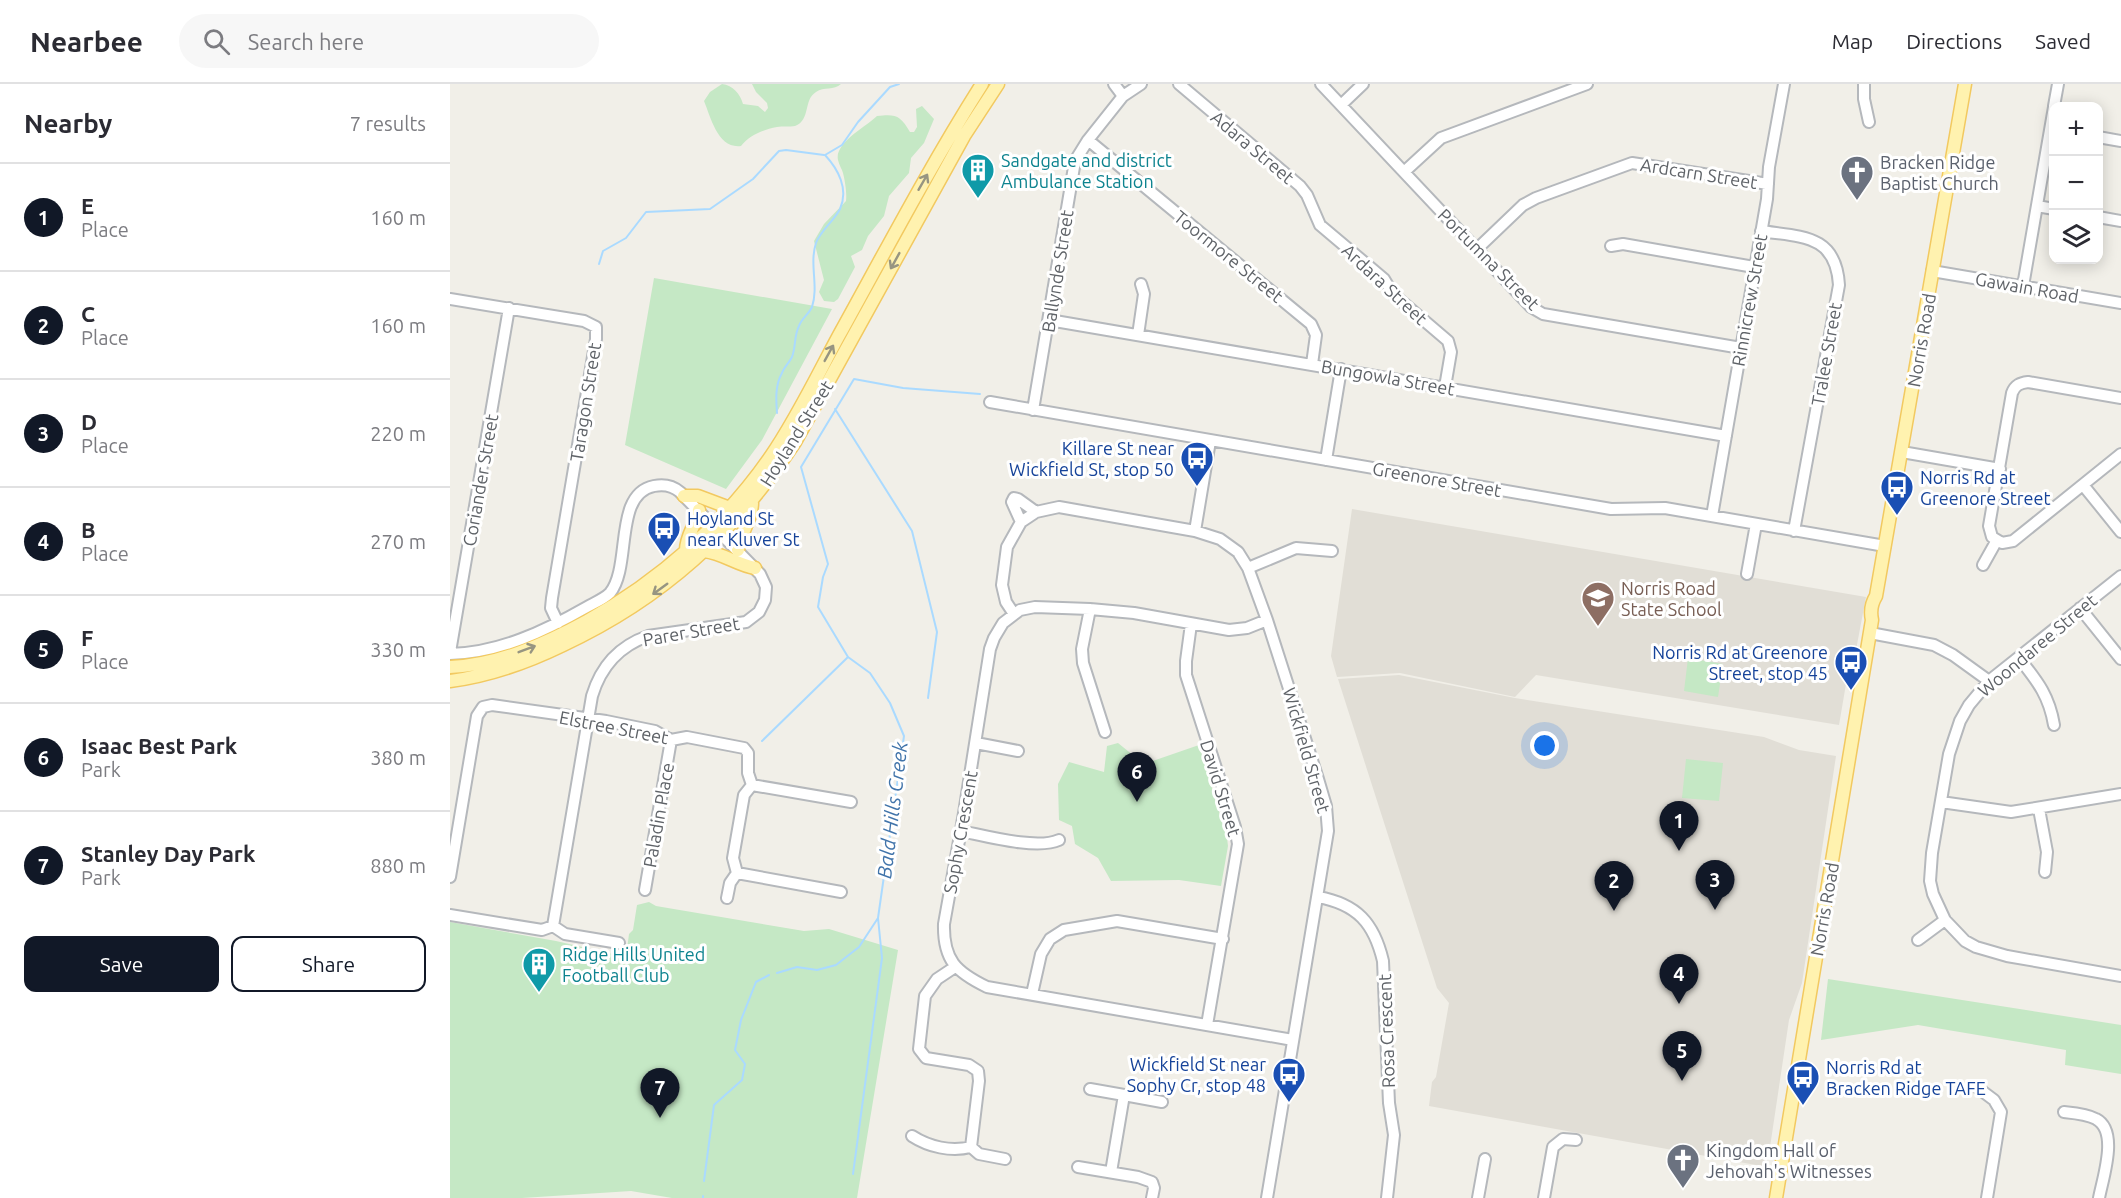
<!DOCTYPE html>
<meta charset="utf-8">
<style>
:root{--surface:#fff;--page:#f7f7f7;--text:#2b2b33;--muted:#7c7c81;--line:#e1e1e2;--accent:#111827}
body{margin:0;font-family:Ubuntu,sans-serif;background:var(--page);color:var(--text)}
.controls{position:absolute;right:18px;top:18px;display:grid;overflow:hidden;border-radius:12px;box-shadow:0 3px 15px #0003}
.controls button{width:54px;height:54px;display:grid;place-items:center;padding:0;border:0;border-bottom:2px solid var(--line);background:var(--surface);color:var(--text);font:30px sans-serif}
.you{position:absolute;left:1095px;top:662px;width:21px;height:21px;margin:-15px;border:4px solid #fff;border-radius:50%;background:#1a73e8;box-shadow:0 0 0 9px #1a73e833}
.badge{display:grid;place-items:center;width:39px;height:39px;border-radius:50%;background:var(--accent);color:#fff;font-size:20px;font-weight:700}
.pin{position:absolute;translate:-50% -50px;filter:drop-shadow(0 2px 3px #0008)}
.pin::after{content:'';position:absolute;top:32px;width:21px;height:18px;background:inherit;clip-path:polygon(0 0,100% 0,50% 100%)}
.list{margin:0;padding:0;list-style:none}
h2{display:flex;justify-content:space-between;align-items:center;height:78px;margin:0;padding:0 24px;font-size:26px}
h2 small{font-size:20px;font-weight:400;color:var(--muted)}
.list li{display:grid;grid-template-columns:39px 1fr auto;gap:18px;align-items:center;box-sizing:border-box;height:108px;padding:0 24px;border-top:2px solid var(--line)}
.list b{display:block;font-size:22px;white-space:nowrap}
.list p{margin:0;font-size:20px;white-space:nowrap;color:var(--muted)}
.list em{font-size:20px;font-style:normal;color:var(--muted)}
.actions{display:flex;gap:12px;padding:18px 24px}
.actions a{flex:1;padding:14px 0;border:2px solid var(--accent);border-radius:12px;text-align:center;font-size:21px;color:var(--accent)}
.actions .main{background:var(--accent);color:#fff}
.icon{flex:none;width:33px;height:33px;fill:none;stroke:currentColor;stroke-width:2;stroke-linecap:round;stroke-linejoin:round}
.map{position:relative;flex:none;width:1671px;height:1114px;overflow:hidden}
header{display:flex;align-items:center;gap:36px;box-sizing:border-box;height:84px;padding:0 30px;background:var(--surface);border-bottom:2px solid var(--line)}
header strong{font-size:28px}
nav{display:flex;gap:33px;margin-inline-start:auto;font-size:21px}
.search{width:420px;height:54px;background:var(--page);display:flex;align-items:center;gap:15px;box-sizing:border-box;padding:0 21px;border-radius:33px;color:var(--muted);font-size:22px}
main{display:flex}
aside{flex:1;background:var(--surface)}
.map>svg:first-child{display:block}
</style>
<header>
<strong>Nearbee</strong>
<div class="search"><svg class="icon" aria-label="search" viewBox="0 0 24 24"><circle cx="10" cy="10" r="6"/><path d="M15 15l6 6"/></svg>Search here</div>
<nav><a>Map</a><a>Directions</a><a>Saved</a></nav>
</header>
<main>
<aside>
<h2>Nearby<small>7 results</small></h2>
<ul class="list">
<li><span class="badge">1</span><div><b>E</b><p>Place</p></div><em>160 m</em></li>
<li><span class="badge">2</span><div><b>C</b><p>Place</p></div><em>160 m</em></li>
<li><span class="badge">3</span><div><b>D</b><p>Place</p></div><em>220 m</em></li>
<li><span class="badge">4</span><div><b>B</b><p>Place</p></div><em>270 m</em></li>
<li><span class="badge">5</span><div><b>F</b><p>Place</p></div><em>330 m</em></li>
<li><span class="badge">6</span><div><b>Isaac Best Park</b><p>Park</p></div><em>380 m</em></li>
<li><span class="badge">7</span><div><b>Stanley Day Park</b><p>Park</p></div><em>880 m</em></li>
</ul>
<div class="actions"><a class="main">Save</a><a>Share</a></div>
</aside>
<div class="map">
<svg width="1671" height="1114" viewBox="0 0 1671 1114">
<rect width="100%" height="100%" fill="#f1efe8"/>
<path fill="#e1ded6" d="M902,425L1416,513L1402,587L1396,600L1389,641L1086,591L1065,613L950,589L887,593L881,572Z
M949,591L1065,614L1314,653L1349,666L1386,672L1352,899L1339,936L1317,1083L979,1022L982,998L986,993L999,919L987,904L888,595Z"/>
<path fill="#c5e8c5" d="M272,0C283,1 290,10 293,20L308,22L315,28L318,24L317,19L306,8L302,0H391C384,7 374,2 366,8C353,16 361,36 345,42C340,43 332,42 327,43C312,46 300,51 291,62C268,65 261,34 254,17L260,8Z
M472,22L484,35L474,59L461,74L459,89L439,112L434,132L418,152L412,166L401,172L405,183L388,215L384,218L374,217L369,208L374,196L364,157L374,140L396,117C397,109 395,97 393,89C392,85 389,81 388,76C384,59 417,42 427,32C446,30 450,31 460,48H464L467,43L466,25Z
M204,194L382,225L312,356L276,405L175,361Z
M1238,574L1273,580L1268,613L1234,607Z
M668,659L694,680L749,661L777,754L778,762L771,802L729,796L661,797L648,774L625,760L622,742L609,736L608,700L619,678L654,688L657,662Z
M1236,675L1273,679L1269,717L1232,714Z
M199,818L206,822L354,847L379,845L448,866L407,1114H222L181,1107L72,1114H0V838L106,857L176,873L179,850L183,846L187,821Z
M1378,895L1671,941V990L1615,981L1616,966L1468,941L1371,956Z"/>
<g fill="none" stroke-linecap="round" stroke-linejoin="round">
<path stroke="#aadaff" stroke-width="2" d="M149,180L153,167L176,154L196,128L260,125L303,95L329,67L336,66L374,71
M385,325L462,447L487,548L478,614
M327,329C326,316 325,301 332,289C334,283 339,279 342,273C346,263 344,251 349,242C351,235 359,230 362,223C369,202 359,180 366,159C371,146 384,137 390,125C399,105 388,85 375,71L392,61L408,38L440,3L449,0
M312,657L398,573
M327,889L347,883L367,886L386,881L409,863L428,834L454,652L440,619L420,589L398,573L368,523L373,493L378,480L351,383L404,295L453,304L530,310
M403,1090L432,874L428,834
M254,1097L264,1021L292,996L295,980L285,966L291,936L306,898L319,891
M253,1114V1112"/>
<defs>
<path id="minor" d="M664,0L673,12
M729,0L850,102L857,111L870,141L934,195L943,210L998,257L1001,268L995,303
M871,0L1081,223L1093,230L1291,264
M1414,0V15L1419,38
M891,21L913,0
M1604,22L1608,0
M1648,53L1671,57
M638,56L861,240L866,251L862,280
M954,88L991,54L1137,0
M1587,122L1604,125
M1648,133L1671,137
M1311,147C1351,153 1386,150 1389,201L1344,447
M1161,162L1173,160L1304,183
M1027,165L1073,121L1086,114L1182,79L1318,100
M1482,187L1671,219
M1573,202L1604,23
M0,215L134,237L146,243V255L102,514L101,524L108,539
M599,236L1276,352
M688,251L694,210L691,200
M1671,314L1578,298C1570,299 1565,301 1562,309L1539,442L1542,453L1552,459L1563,457L1671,370
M540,318L1161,425L1215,424L1435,462
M583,326L625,77L638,56L673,12L691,0
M1452,368L1550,385
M876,376L891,285
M1633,401L1671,448
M1262,432L1317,115L1319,83L1334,0
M571,438L562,418L564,414L568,415L586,428
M745,447L760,357
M1533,481L1547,456
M798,484L846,464L882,467
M1297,490L1306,440
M1671,492L1539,597L1519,621L1510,637L1499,670L1482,769L1480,797L1483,810L1495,836L1515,857L1526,863L1557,872L1671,892
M1630,524L1671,575
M640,525L632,565L633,579L655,648
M564,530L556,518L552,501L557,463L571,438L586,428L609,423L745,447L770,455L788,468L798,484L817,536L868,695L876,722L878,747L817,1114
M817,536L797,544L779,546L684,529L640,525L585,523L570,526L553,539L544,554L540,565L514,729L494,840C493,876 506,888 537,903L843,956
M741,540L736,577V591L785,743L788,760L757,941
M1420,549L1484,561L1503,571L1539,597
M0,568L59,224
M0,570C49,569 95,547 137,523C144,519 154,515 160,509C182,482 163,410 204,402C214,400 223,402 230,408L310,490L316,503L315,516L309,528L296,538L198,552C169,562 151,582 142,612L103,842
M1569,574C1587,597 1599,611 1604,641
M526,659L568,667
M302,701L401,718
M1491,718L1561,728L1671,710
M1589,725L1597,768L1595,788
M511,747C536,752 587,766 609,756
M287,789L391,808
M0,793L27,632L33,623L42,621L156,637L205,647L221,656L237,653L294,664L298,669V689L302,701L294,711L283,774L287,789L280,799L277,814
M195,806L221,656
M868,813C907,820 924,839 933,877L939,1019L944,1051L937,1114
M0,831L92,846L103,842L115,850L169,859
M1468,856L1495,836
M505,883L487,895L475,912L469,965L476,974L519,981L528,987L529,997L521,1063L529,1070L555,1075
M582,910L591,870L600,855L614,846L667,837L773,855
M1528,1004L1544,1016L1551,1028L1537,1114
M640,1005L674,1011L661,1088
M674,1011L712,1018
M1614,1028C1624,1029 1637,1030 1646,1035C1669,1047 1653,1093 1649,1114
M462,1052C479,1063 501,1068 521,1063
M628,1083L688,1093L702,1098L704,1104L702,1114
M1028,1114L1035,1075
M1094,1114L1103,1063L1113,1055L1126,1056"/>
<path id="major" d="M234,412H248L280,424
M236,466C236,452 246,440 249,426
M288,466C290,449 302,436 302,419
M254,467C273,469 287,481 305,484
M0,583C48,581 95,560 137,537C209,497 274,440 321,372C347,334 367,292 388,253C435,168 480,82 532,0
M0,597C39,592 78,578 113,561C212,515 285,448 345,358L514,52L548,0
M1326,1114L1422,536C1420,527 1421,520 1426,512L1515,0"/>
</defs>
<use href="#minor" stroke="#b5b8bc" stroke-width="14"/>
<use href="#major" stroke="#f2c960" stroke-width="15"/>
<use href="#minor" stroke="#fff" stroke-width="10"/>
<use href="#major" stroke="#fff2af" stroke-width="12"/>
</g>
<defs><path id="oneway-shaft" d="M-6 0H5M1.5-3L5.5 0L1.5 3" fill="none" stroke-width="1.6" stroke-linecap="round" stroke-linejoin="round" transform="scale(1.5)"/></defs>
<g stroke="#979581">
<use href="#oneway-shaft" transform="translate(473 98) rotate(-60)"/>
<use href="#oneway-shaft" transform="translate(445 177) rotate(119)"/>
<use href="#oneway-shaft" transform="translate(379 269) rotate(-61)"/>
<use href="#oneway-shaft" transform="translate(210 505) rotate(144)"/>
<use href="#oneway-shaft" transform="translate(77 565) rotate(-21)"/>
</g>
<defs>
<symbol id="building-pin" viewBox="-11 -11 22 30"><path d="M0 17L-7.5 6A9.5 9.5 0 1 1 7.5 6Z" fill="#0f9aa8" stroke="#fff"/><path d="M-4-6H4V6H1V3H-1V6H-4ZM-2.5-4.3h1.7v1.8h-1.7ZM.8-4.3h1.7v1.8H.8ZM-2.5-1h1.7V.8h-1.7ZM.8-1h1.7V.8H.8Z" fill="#fff"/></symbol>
<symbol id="church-pin" viewBox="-11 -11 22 30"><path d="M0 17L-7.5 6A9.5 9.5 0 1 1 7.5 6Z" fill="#6b7280" stroke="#fff"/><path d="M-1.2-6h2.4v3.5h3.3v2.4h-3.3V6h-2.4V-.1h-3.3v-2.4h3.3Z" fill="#fff"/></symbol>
<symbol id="bus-pin" viewBox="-11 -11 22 30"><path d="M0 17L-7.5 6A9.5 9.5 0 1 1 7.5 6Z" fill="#1a4fb4" stroke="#fff"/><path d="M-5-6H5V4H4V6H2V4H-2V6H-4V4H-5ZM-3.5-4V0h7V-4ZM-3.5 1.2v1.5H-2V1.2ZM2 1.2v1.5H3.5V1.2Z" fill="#fff"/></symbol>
<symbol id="school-pin" viewBox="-11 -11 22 30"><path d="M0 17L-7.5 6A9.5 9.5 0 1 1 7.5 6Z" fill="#8d6e63" stroke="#fff"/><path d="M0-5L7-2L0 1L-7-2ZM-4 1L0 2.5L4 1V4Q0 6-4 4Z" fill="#fff"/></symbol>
</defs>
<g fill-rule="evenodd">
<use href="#building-pin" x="509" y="67" width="38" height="52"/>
<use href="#church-pin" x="1388" y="69" width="38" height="52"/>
<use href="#bus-pin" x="728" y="355" width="38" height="52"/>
<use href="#bus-pin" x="1428" y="384" width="38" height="52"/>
<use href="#bus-pin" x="195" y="425" width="38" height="52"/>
<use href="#school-pin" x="1129" y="495" width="38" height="52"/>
<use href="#bus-pin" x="1382" y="559" width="38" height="52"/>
<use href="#building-pin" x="70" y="861" width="38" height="52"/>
<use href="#bus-pin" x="820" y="971" width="38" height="52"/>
<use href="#bus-pin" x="1334" y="974" width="38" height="52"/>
<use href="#church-pin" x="1214" y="1057" width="38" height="52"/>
</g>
<g text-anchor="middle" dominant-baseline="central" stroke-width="6" stroke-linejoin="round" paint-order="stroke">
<g font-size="18" fill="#5f6368" stroke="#fff">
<text transform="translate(803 63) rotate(40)">Adara Street</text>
<text transform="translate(1249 89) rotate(9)">Ardcarn Street</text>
<text transform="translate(779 172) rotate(39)">Toormore Street</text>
<text transform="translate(1039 175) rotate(45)">Portumna Street</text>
<text transform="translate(607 187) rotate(-81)">Ballynde Street</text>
<text transform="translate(935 200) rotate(43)">Ardara Street</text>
<text transform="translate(1577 203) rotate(10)">Gawain Road</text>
<text transform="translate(1299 216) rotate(-80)">Rinnicrew Street</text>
<text transform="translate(1471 256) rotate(-80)">Norris Road</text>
<text transform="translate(1376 270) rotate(-80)">Tralee Street</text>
<text transform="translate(938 293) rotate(10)">Bungowla Street</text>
<text transform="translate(135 318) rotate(-81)">Taragon Street</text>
<text transform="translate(346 349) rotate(-58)">Hoyland Street</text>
<text transform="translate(987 395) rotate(10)">Greenore Street</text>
<text transform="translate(30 396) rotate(-80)">Coriander Street</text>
<text transform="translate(241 547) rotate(-10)">Parer Street</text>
<text transform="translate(1587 561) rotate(-40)">Woondaree Street</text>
<text transform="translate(164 643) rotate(11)">Elstree Street</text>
<text transform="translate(857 666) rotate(74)">Wickfield Street</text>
<text transform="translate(771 704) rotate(73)">David Street</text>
<text transform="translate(208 731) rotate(-80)">Paladin Place</text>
<text transform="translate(510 748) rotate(-80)">Sophy Crescent</text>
<text transform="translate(1374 825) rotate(-80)">Norris Road</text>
<text transform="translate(936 947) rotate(-92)">Rosa Crescent</text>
</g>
<g font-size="18" fill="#0d838f" stroke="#fff" text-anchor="start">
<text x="551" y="76">Sandgate and district<tspan x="551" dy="21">Ambulance Station</tspan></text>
<text x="112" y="870">Ridge Hills United<tspan x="112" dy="21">Football Club</tspan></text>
</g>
<g font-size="18" fill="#5b616d" stroke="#fff" text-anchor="start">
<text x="1430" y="78">Bracken Ridge<tspan x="1430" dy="21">Baptist Church</tspan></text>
<text x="1256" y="1066">Kingdom Hall of<tspan x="1256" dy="21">Jehovah's Witnesses</tspan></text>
</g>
<g font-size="18" fill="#164399" stroke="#fff" text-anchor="end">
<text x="724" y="364">Killare St near<tspan x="724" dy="21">Wickfield St, stop 50</tspan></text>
<text x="1470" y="393" text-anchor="start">Norris Rd at<tspan x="1470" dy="21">Greenore Street</tspan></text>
<text x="237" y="434" text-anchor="start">Hoyland St<tspan x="237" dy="21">near Kluver St</tspan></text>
<text x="1378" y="568">Norris Rd at Greenore<tspan x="1378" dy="21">Street, stop 45</tspan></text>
<text x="816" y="980">Wickfield St near<tspan x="816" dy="21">Sophy Cr, stop 48</tspan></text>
<text x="1376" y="983" text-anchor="start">Norris Rd at<tspan x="1376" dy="21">Bracken Ridge TAFE</tspan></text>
</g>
<g font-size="18" fill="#785e54" stroke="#fff" text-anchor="start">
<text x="1171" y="504">Norris Road<tspan x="1171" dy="21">State School</tspan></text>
</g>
<g font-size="20" font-style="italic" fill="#4174aa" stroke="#fff">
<text transform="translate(442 726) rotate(-83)">Bald Hills Creek</text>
</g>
</g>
</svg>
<div class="controls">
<button>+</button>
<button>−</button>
<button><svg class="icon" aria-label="layers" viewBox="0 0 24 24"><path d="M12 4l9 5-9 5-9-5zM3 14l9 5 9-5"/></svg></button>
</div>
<div class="you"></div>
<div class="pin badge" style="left:1229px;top:767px">1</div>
<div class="pin badge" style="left:1164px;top:827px">2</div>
<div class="pin badge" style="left:1265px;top:826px">3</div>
<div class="pin badge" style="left:1229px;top:920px">4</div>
<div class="pin badge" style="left:1232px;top:997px">5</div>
<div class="pin badge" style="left:687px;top:718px">6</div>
<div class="pin badge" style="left:210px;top:1034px">7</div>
</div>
</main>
